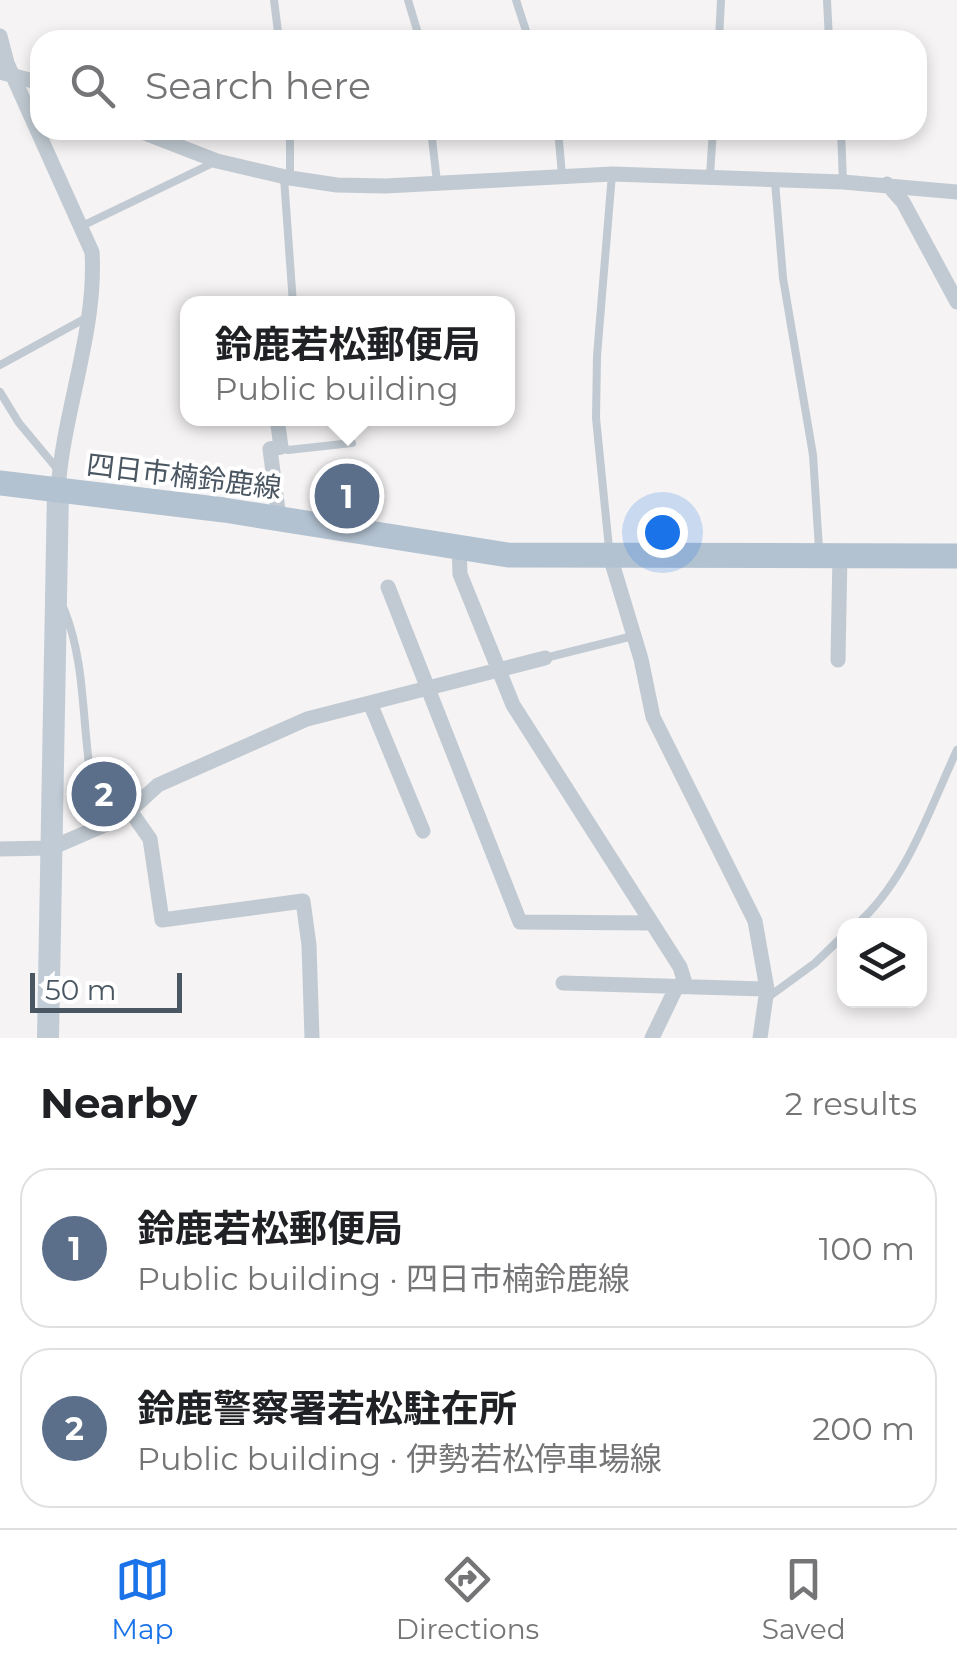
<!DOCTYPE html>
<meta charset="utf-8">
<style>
:root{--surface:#fff;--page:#f6f6f6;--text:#202124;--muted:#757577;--line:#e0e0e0;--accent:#1a73e8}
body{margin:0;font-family:Montserrat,"Noto Sans JP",sans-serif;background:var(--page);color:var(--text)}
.controls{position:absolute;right:30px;bottom:30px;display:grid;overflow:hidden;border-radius:20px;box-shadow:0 5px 15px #0003}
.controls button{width:90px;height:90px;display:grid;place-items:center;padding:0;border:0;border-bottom:2px solid var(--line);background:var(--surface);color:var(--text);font:50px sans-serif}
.scale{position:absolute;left:30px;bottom:25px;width:152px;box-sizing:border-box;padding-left:10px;border:5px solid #4a5661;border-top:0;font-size:28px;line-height:35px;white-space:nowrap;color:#4a5661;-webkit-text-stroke:8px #fff;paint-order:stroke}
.you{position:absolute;left:662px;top:532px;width:35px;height:35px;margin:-25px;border:8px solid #fff;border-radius:50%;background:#1a73e8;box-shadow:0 0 0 15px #1a73e833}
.badge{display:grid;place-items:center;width:65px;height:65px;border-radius:50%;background:var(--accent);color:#fff;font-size:32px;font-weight:700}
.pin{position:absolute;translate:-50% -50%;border:5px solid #fff;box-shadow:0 2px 10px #0006}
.popup{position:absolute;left:180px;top:296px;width:335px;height:130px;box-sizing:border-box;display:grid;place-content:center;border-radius:20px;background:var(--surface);filter:drop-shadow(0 2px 8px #0005);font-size:32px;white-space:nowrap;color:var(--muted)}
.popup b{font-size:38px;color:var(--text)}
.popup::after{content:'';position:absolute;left:50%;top:100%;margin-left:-20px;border:20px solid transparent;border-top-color:var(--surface)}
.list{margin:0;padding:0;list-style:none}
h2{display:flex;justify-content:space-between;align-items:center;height:130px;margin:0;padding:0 40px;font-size:42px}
h2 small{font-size:32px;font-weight:400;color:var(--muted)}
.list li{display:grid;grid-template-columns:65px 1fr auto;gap:30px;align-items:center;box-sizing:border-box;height:160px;margin:0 20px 20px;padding:0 20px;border:2px solid var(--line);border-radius:30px}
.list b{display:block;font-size:38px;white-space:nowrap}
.list p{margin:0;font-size:32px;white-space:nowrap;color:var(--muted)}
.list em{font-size:32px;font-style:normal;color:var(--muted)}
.icon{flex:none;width:55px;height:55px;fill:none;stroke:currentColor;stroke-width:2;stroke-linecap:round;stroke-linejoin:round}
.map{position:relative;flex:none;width:957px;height:1038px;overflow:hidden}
.search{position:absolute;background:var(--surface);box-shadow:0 5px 15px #0003;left:30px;right:30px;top:30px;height:110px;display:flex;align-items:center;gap:25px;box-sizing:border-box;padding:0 35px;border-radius:30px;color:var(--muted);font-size:38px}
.sheet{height:490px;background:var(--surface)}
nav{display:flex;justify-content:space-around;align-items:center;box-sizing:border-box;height:140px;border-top:2px solid var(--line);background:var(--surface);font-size:28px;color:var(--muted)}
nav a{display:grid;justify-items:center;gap:5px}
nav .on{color:var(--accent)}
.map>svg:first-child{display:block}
</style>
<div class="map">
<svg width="957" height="1038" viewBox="0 0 957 1038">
<rect width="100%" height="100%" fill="#f5f3f3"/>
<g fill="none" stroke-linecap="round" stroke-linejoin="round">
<path stroke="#c1cad2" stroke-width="8" d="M274,0L279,40
M408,0L420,40
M516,0L529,40
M827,0L829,40
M719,40L721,0
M290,130V178
M431,130L437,182
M558,130L562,175
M841,130L843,182
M710,175L713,130
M284,178L293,304
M775,182L783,278L813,455L819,549
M82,226L217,161
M0,365L86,318
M0,392L19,423L59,471
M281,447L288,450L352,443
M609,548L596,418L597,356L612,174
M64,609C85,661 82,718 90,771C93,787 105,806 112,822
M545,658L633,636
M855,926C907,881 929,810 957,750
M767,998L815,963L844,935"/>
<path stroke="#c1cad2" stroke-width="15" d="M0,36L7,63L92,252C97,330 63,412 58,490
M0,72L40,83
M137,130L217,161L290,178L337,185L385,186L612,174L843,182L957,192
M887,184L903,202L957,302
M277,418L281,447L270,449L279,518
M459,547L460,574L513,705L680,967L686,986
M609,553L641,659L653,717L755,921L767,989L760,1038
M388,587L520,922L652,923
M838,660L840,554
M370,703L423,831
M129,809L150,839L162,920L303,901L309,945L312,1038
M0,849L51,848L123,817L158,785L307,719L545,658
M563,983L767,989
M652,1038L677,986"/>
<path stroke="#c1cbd6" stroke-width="22" d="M48,1038L58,490"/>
<path stroke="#b3c2d1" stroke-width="25" d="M0,483L224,510L508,555L957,556"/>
</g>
<g text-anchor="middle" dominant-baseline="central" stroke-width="8" stroke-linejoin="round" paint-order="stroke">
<g font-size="28" fill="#4a5661" stroke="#fff">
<text transform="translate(184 476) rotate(7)">四日市楠鈴鹿線</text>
</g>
</g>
</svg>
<div class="controls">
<button><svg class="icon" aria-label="layers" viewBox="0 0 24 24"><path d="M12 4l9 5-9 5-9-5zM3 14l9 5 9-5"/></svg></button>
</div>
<div class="scale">50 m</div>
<div class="you"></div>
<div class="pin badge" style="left:347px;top:496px;background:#5c6f8a">1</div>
<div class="popup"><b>鈴鹿若松郵便局</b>Public building</div>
<div class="pin badge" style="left:104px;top:794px;background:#5c6f8a">2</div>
<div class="search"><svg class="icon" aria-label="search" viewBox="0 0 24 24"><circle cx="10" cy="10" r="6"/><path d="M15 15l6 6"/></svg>Search here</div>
</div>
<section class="sheet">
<h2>Nearby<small>2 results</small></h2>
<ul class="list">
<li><span class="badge" style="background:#5c6f8a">1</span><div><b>鈴鹿若松郵便局</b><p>Public building · 四日市楠鈴鹿線</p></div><em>100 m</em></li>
<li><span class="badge" style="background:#5c6f8a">2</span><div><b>鈴鹿警察署若松駐在所</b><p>Public building · 伊勢若松停車場線</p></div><em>200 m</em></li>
</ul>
</section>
<nav>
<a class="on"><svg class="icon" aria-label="map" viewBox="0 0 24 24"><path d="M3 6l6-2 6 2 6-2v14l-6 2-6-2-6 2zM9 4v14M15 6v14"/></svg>Map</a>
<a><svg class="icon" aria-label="directions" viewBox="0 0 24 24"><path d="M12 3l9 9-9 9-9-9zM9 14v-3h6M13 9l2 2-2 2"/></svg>Directions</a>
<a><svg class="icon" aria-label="saved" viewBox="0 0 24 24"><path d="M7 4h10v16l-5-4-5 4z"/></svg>Saved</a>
</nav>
